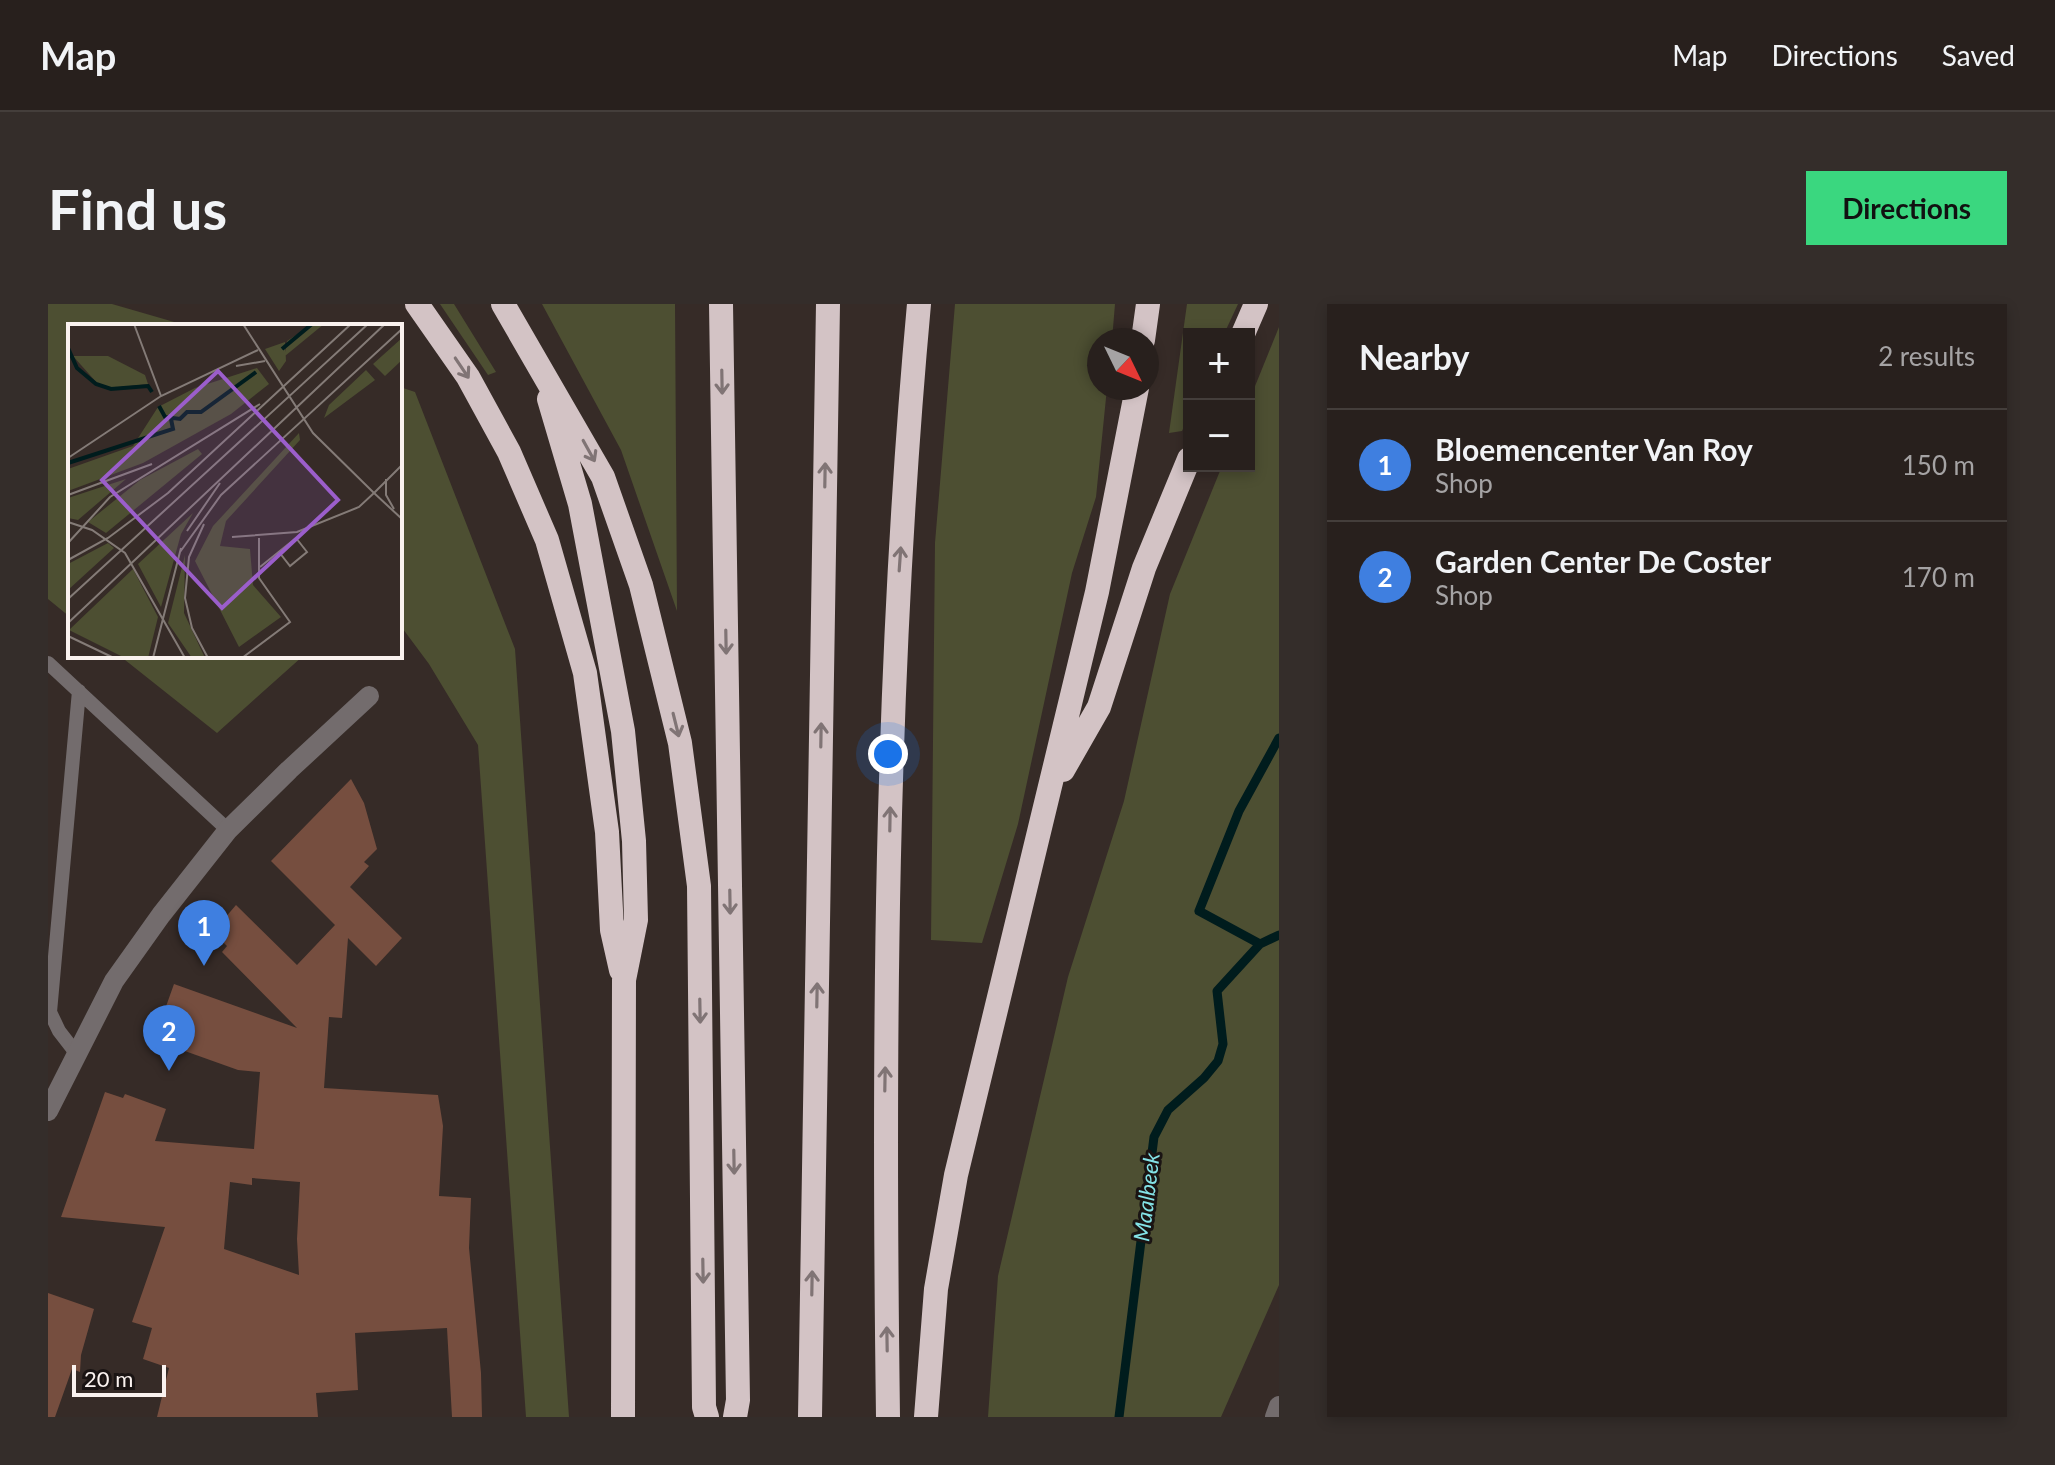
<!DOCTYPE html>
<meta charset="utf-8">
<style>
:root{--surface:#28201d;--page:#342d2a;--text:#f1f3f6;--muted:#a5a3a4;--line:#443e3b;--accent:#3ad77f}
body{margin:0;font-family:Lato,sans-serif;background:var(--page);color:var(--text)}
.controls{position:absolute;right:24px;top:24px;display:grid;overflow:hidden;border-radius:0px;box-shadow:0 4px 12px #0003}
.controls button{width:72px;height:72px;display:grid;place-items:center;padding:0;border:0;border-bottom:2px solid var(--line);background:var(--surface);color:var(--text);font:40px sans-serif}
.compass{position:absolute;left:1039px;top:24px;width:72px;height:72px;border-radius:50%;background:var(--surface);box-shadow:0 4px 12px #0003;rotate:133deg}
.scale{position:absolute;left:24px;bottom:20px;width:94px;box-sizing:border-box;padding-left:8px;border:4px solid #faf2ef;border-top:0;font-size:22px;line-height:28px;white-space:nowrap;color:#faf2ef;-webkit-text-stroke:6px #1a1413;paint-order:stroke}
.you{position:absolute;left:840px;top:450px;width:28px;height:28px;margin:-20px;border:6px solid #fff;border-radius:50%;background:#1a73e8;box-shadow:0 0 0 12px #1a73e833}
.badge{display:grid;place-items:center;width:52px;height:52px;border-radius:50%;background:var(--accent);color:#fff;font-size:26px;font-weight:700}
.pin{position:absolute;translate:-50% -66px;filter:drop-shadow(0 2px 4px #0008)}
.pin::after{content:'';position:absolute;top:42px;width:28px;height:24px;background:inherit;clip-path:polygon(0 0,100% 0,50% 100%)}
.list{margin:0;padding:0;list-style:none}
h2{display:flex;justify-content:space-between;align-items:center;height:104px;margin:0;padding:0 32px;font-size:34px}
h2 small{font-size:26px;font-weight:400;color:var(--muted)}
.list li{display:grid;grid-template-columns:52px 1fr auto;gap:24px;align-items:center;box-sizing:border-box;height:112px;padding:0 32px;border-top:2px solid var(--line)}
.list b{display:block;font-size:30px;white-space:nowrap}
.list p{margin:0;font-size:26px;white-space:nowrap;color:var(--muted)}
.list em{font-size:26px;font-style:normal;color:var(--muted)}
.map{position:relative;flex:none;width:1231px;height:1113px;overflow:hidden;border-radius:0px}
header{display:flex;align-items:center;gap:48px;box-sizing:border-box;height:112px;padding:0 40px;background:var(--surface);border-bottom:2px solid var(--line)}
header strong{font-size:38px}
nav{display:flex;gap:44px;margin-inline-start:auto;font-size:28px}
.intro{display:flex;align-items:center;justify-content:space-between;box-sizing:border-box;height:192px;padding:0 48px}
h1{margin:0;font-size:56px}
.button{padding:20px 36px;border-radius:0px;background:var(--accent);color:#111;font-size:28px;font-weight:700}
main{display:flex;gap:48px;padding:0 48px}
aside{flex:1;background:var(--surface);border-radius:0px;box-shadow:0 4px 12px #0003}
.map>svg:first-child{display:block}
</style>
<header>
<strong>Map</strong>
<nav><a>Map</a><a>Directions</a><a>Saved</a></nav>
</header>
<div class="intro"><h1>Find us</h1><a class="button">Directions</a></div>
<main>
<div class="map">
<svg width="1231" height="1113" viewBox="0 0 1231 1113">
<rect width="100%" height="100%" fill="#362b27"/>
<path fill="#4d4f32" d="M0,0H64L140,22H22V313L0,295Z
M392,0H406L448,68L440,71Z
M494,0H627L629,307L573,146Z
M907,0H1067L1064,36H1051V84H1059L1048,193L1024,269L970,520L934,639L883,636L887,239Z
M1139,0H1190L1176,30H1141V112L1134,127L1121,129Z
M1231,23V981L1173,1113H940L950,972L1020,673L1076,497L1122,290L1174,162H1201V97Z
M352,83L367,88L467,345L521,1113H478L430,441L381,360L352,321Z
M72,352H255L169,429Z"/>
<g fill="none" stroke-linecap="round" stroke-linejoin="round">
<path stroke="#001c1d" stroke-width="9" d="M1212,640L1151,607L1191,507L1231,434
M1071,1113L1106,833L1120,806L1156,774L1170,757L1175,740L1169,687L1212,640L1231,631"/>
</g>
<path fill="#764e3f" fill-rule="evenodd" d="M303,475L316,499L329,545L316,558L321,562L302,583L354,634L328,662L300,634L294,714L281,713L276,784L390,791L395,822L391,892L423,894L421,944L433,1069L434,1113H404L399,1024L307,1029L310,1086L268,1089L270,1113H109L121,1064L95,1055L104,1024L84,1018L117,923L13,913L57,788L75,794L77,790L118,805L107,837L206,845L212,768L190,766L106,736L126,680L249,724L174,648L179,642L165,628L188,601L249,661L287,621L223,557ZM204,874L252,878L249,935L251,971L176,945L182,878L204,881Z
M0,989L46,1005L33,1051L32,1068L24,1065L7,1113H0Z"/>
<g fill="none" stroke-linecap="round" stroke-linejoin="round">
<path stroke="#736c6d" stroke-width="14" d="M0,359L180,526
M28,749L11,727L2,708L31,387"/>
<path stroke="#736c6d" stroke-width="20" d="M0,807L66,677L113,611L180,526L241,466L321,392
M1227,1113L1231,1102"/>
<path stroke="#d3c3c5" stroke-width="24" d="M369,0L420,73L461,148L499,236L537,369L559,528L564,626L573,666
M455,0L555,173L593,281L632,439L651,582L656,1103L659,1113
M673,0L690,1096L687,1113
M1195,30L1208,0
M1095,36L1100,0
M501,95L532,200L575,427L586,537L588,616L576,676L575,1113
M1015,466L1051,403L1096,264L1141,155
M762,1113L780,0
M840,1113C835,742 837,370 871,0
M878,1113L888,985L908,871L1049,288L1089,84"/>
</g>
<defs><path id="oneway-shaft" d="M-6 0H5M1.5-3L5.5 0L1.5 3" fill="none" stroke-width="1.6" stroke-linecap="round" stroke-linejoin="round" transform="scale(2)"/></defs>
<g stroke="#807475">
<use href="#oneway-shaft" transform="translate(414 64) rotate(56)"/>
<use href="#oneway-shaft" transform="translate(674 78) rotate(89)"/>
<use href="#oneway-shaft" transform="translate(541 147) rotate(61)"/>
<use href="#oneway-shaft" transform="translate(777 171) rotate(-89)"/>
<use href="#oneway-shaft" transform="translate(852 255) rotate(-86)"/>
<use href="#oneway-shaft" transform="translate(678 338) rotate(89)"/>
<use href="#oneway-shaft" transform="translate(628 421) rotate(76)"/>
<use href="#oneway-shaft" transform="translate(773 431) rotate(-89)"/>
<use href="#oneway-shaft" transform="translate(842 515) rotate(-89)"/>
<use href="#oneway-shaft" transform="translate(682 598) rotate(89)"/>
<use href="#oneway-shaft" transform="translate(769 691) rotate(-89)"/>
<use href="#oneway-shaft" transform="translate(652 707) rotate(89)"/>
<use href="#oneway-shaft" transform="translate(837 775) rotate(-89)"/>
<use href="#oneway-shaft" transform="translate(686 858) rotate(89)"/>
<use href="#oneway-shaft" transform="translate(655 967) rotate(89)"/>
<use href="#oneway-shaft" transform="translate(764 979) rotate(-89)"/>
<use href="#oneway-shaft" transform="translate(839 1035) rotate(-91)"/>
</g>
<g text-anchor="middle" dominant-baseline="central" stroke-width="6" stroke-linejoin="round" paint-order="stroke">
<g font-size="22" font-style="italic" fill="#84e3e7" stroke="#1a1413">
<text transform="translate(1098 893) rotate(-83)">Maalbeek</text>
</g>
</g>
<g transform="translate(20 20)">
<rect width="334" height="334" fill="#362b27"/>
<path d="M245,0H256L217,32L219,17ZM334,14V36L317,52L305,40ZM217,18L218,37L211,47L197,25ZM5,32H40L77,51L80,60L43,64L29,59ZM189,44L201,60L163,90L75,139L0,167V145L65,122L90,83L93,87L92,82L127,64ZM298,46L307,56L256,94L261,81ZM231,109L232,116L158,197L152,222L182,225L185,261L213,293L171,323L127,237L145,202ZM130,125L134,130L38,209L20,198L72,156ZM58,155L10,196L0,194V174ZM125,189L113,210L93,283L70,240ZM40,219L46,224L0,266V240ZM117,231L116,289L137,334H124L100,299ZM65,245L90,293L80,334H57L1,306Z" fill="#4d4f32"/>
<path fill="none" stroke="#001c1d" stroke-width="4" d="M0,24L9,44L28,60L43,65L80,62L84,68M214,25L244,0M91,82L97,93L112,95L119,88H133L188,48M0,139L105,105L103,95"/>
<path fill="none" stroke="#847b77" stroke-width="2" d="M66,0L93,72M168,42L197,37M0,134L93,72L190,26M334,141L306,169L334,195M318,155V171L326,185M0,171L84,140M0,198L24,206L57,229L117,334M136,200L121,233L117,274L124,304L140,334M119,207L152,159M164,213L229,208L291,183L306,169L245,109L175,0M0,219L42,173L192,80M112,228L153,171L334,5M211,228L222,242L239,228L228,214M0,236L40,214L100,169L283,0M192,243L228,214M0,275L300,0M0,299L317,0M0,312L46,334M85,334L113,224M174,334L222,298L191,254V214"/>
<path fill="#9b5ecb" fill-opacity="0.15" stroke="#9b5ecb" stroke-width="4" d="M150,47L270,176L154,284L34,156Z"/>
<rect width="334" height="334" fill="none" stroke="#faf2ef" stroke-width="4"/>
</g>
</svg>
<div class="controls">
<button>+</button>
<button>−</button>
</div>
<svg class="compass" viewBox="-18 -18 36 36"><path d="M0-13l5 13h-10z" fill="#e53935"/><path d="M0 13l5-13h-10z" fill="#a5a3a4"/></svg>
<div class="scale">20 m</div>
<div class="you"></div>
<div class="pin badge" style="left:156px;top:662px;background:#3f7fe0">1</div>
<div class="pin badge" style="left:121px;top:767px;background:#3f7fe0">2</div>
</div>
<aside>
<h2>Nearby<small>2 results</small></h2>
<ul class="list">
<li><span class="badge" style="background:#3f7fe0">1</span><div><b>Bloemencenter Van Roy</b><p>Shop</p></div><em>150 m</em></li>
<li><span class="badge" style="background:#3f7fe0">2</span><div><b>Garden Center De Coster</b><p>Shop</p></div><em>170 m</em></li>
</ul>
</aside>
</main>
